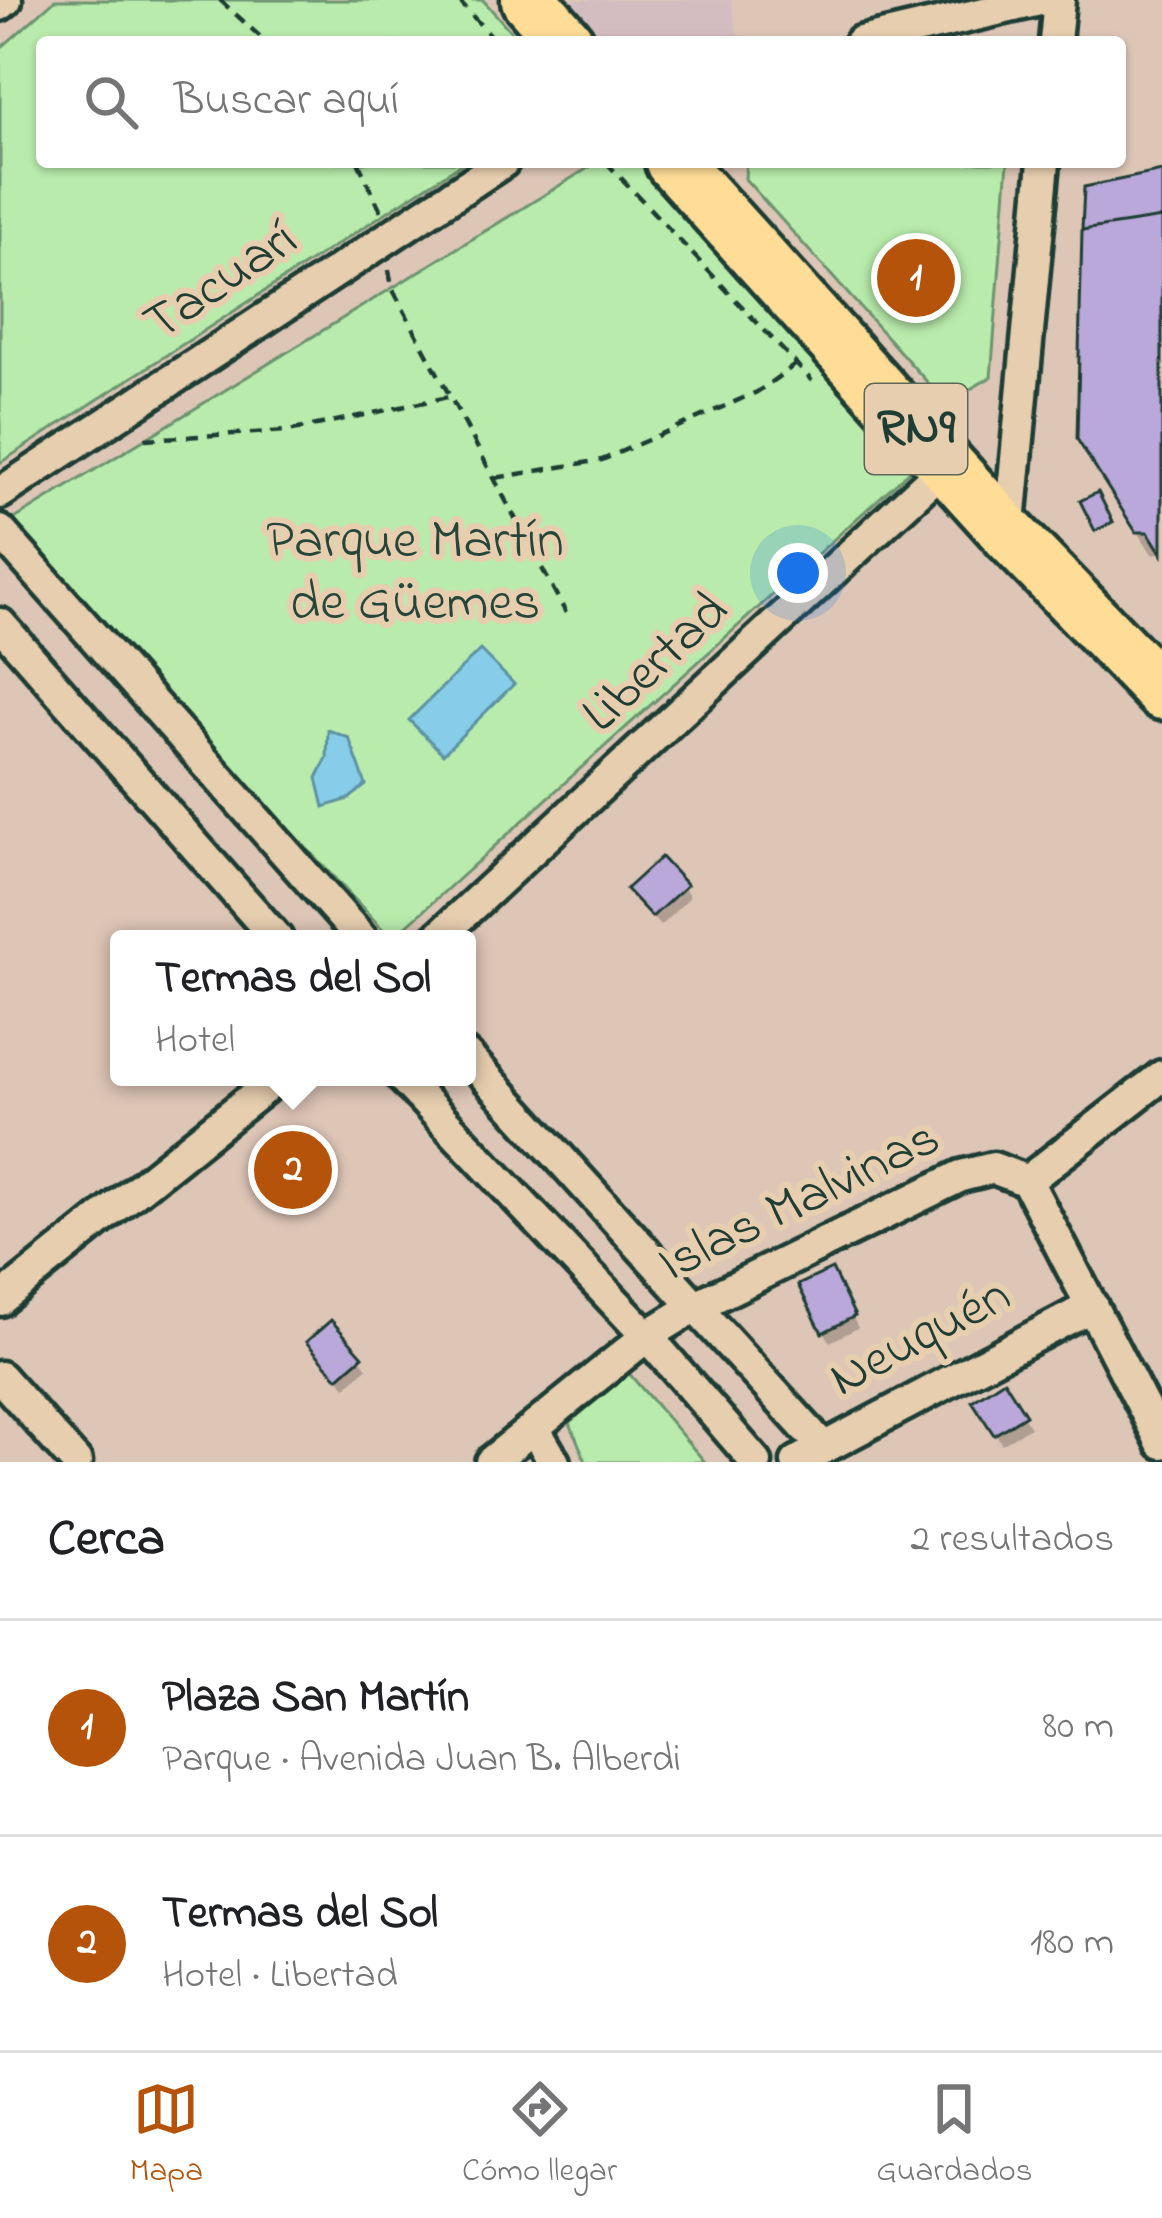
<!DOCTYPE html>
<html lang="es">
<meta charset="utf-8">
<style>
:root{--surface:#fff;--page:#f2f2f2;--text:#202124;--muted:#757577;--line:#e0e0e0;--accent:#b45309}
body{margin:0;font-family:"Indie Flower",sans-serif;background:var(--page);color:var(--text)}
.you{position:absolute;left:798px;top:573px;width:42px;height:42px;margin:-30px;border:9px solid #fff;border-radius:50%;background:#1a73e8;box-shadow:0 0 0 18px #1a73e833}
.badge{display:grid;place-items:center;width:78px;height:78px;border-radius:50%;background:var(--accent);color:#fff;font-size:39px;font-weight:700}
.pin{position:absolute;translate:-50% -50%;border:6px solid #fff;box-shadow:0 3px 12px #0006}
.popup{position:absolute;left:110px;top:930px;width:366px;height:156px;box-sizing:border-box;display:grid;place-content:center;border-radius:12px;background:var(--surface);filter:drop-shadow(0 3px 9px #0005);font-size:39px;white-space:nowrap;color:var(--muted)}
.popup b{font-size:45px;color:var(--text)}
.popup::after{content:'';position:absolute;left:50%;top:100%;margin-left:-24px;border:24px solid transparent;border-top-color:var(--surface)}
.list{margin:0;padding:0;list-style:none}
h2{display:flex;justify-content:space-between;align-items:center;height:156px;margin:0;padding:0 48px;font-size:51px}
h2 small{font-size:39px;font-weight:400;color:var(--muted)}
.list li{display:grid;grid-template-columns:78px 1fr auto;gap:36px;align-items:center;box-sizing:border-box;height:216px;padding:0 48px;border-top:3px solid var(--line)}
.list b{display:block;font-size:45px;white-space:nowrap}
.list p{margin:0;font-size:39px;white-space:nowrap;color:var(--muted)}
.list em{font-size:39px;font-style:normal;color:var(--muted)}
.icon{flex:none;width:66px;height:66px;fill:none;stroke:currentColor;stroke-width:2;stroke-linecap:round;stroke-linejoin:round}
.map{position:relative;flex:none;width:1162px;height:1462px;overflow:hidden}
.search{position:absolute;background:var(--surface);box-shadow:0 3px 9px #0004;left:36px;right:36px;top:36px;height:132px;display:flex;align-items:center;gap:30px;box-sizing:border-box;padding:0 42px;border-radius:12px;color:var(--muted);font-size:45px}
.sheet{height:588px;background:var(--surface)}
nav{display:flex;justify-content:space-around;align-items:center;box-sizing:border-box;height:168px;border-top:3px solid var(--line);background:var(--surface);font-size:33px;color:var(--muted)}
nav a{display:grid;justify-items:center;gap:6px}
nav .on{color:var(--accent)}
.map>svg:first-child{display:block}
</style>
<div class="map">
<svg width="1162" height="1462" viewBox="0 0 1162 1462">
<rect width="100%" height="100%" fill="#dec6b7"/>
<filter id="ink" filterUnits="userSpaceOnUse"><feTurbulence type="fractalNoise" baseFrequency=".00833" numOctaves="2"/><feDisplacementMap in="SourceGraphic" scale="24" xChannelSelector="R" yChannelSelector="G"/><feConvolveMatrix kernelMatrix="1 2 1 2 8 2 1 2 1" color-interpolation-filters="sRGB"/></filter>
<g filter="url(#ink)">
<path fill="#d3bdc1" d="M564,0H731L739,41L600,42Z"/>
<path fill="#b9ecac" stroke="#6c9470" stroke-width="3" d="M55,0H483L520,42H42V162H464L0,463V49Z
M598,162H651L916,465L392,939L3,526Z
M746,162H1008L991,377L946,403L745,179Z
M626,1370L705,1462H586L570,1423Z"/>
<path fill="#87cce9" stroke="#5d93a1" stroke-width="3" d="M480,650L514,684L443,754L409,720Z
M328,730L349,738L366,785L349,799L324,807L317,778L327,758Z"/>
<path fill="#0003" d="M1162,174V553L1152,554L1094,462Z
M684,887L690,897L660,926L630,889Z
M837,1284L858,1328L830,1342L824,1331Z
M316,1354L360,1358L367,1368L346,1387Z
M1003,1384L1030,1427L1002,1444L976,1402Z"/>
<path fill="#b9a8d9" stroke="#1f3d34" stroke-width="3" d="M1162,171V218L1082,230L1084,187Z
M1162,218V554L1148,532H1136L1077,439L1082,230Z
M1098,492L1113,522L1095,531L1080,501Z
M661,857L687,885L652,917L626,889Z
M832,1269L855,1316L822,1333L798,1285Z
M331,1320L363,1356L338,1378L306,1342Z
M1004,1380L1026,1415L994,1435L972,1401Z"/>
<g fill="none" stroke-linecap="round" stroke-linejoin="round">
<defs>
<path id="street" d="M0,5L6,0
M860,42L1040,0
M1055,42L1059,0
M0,493L503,162
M0,531L362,939
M1009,534L1044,162
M0,624L277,939
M436,939L948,464
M467,1056L824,1448
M402,1077L647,1336L756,1462
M1027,1181L1162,1443
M0,1300L278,1077
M0,1377L76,1462
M534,1428L554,1462
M491,1462L647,1336L694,1307L961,1176L993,1168L1027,1181L1162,1076
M797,1462L1092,1306"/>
<path id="highway" d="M529,0L566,42
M673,162L1009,534L1162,692"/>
</defs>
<use href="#street" stroke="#1f3d34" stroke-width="39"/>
<use href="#highway" stroke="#1f3d34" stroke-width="63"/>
<path stroke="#1f3d34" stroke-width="4.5" stroke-dasharray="12 9" stroke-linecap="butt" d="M220,0L266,42
M458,0L496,42
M358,162L381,211
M606,162L812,381
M389,270L392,288L566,613
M145,439L289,431L448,397
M495,478L602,460L757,392L795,365"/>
<use href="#street" stroke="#e7ceaf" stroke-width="30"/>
<use href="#highway" stroke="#ffdd96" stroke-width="54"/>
</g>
</g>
<g text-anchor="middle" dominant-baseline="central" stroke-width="12" stroke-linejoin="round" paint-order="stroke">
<rect fill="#e7ceaf" stroke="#5b6859" stroke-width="3" x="865" y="384" width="102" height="90" rx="9"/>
<g font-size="51" font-weight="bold" fill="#1f3d34">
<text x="916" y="429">RN9</text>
</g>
<g font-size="54" fill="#1f3d34" stroke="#e7ceaf">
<text transform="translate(222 283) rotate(-34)">Tacuarí</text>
<text transform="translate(657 664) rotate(-43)">Libertad</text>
<text transform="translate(800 1203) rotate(-26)">Islas Malvinas</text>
<text transform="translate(921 1339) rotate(-28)">Neuquén</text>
</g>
<g font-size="54" fill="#27463a" stroke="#e7ceaf">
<text x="415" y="543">Parque Martín<tspan x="415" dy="62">de Güemes</tspan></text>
</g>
</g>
</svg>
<div class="you"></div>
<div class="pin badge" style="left:916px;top:278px">1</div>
<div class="pin badge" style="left:293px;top:1170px">2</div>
<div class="popup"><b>Termas del Sol</b>Hotel</div>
<div class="search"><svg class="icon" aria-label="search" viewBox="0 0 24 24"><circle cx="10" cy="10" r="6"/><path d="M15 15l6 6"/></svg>Buscar aquí</div>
</div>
<section class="sheet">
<h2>Cerca<small>2 resultados</small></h2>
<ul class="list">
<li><span class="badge">1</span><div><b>Plaza San Martín</b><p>Parque · Avenida Juan B. Alberdi</p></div><em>80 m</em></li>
<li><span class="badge">2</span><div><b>Termas del Sol</b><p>Hotel · Libertad</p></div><em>180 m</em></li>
</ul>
</section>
<nav>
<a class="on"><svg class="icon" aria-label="map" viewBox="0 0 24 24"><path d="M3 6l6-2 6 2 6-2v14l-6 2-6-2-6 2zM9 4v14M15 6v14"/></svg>Mapa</a>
<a><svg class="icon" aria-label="directions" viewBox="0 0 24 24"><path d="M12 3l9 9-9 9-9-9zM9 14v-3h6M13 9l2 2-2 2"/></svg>Cómo llegar</a>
<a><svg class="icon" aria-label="saved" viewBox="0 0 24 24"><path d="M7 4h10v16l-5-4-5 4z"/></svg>Guardados</a>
</nav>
